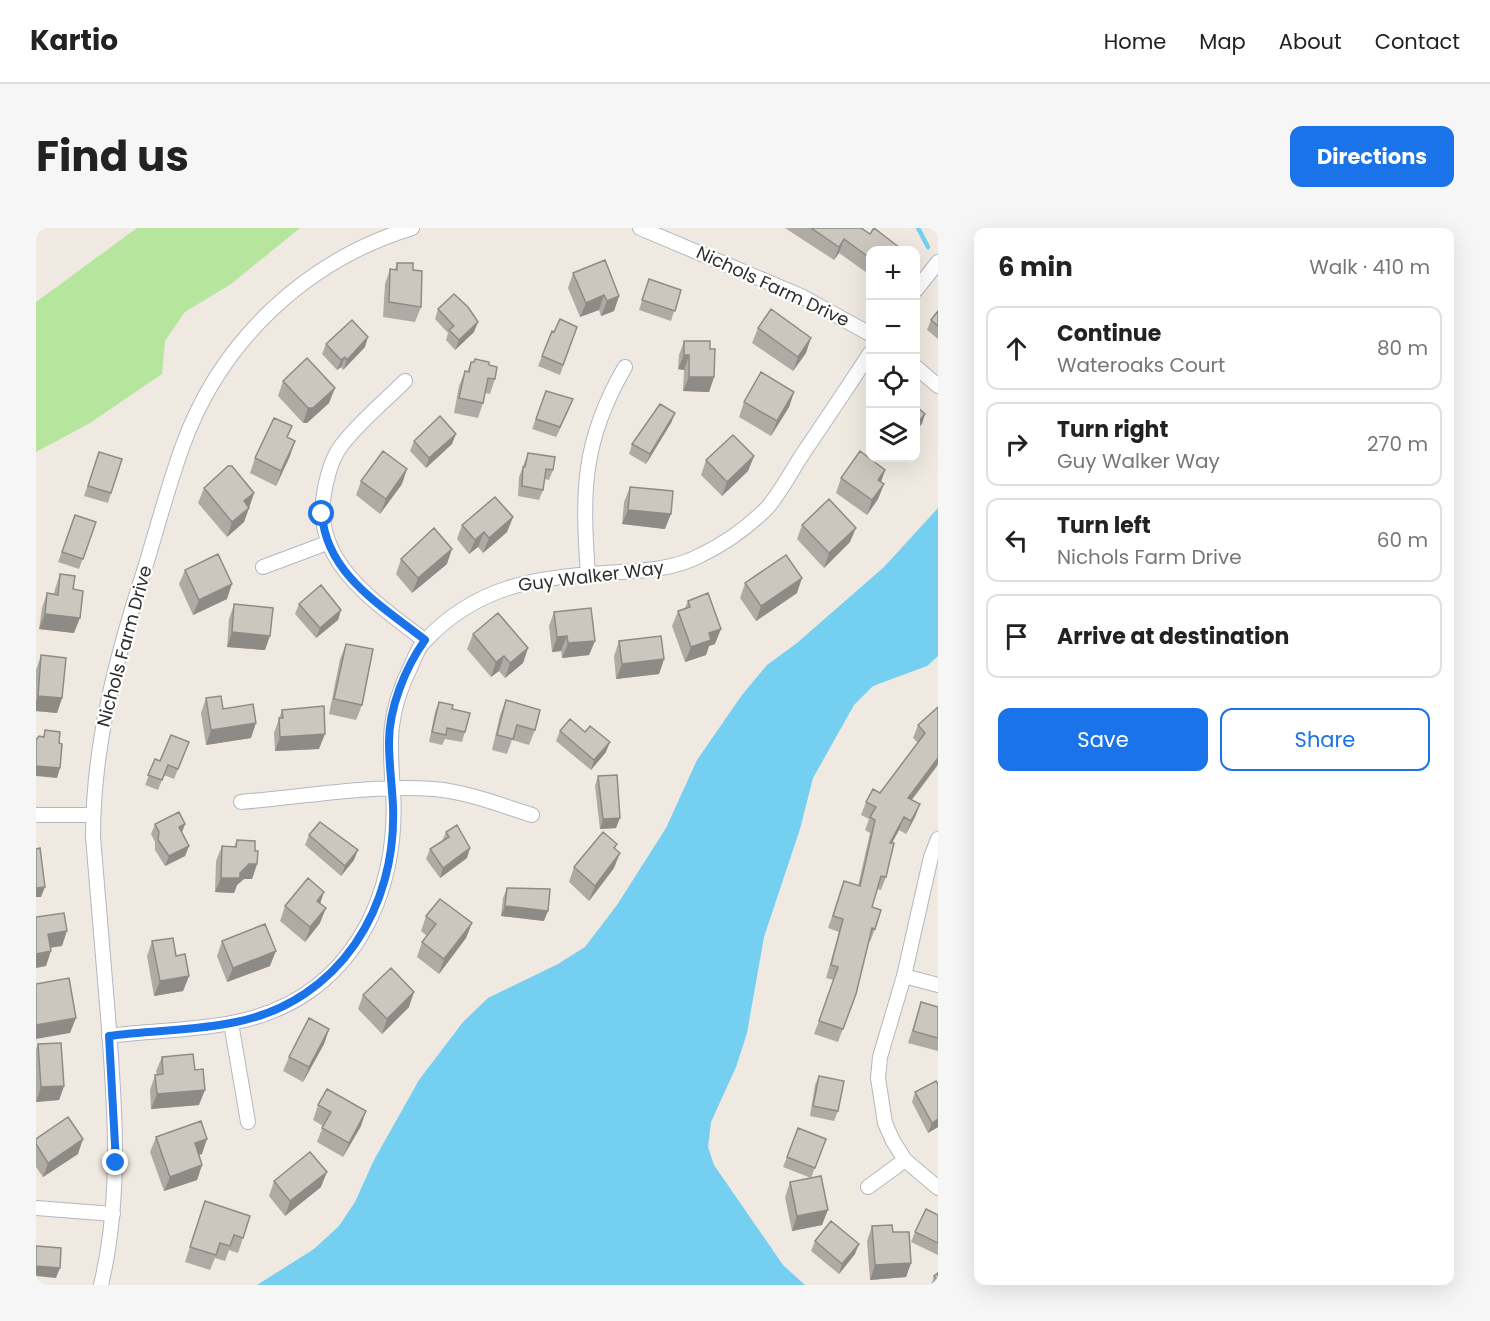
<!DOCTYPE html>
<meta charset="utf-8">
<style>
:root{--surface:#fff;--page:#f6f6f6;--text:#222;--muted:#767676;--line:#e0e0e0;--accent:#1a73e8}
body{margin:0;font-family:Poppins,sans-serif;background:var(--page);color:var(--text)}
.controls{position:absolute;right:18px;top:18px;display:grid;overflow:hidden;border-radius:12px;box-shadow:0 6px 24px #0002}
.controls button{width:54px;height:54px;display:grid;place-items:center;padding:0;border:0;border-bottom:2px solid var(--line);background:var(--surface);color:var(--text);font:30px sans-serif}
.stop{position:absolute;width:18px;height:18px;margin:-14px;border:4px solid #1a73e8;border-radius:50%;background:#fff}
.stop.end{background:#1a73e8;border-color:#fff;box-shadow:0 2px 6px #0008}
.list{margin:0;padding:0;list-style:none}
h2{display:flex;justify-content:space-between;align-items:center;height:78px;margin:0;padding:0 24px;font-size:26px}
h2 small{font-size:20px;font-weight:400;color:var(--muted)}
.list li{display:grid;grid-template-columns:39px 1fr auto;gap:18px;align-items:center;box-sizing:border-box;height:84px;margin:0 12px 12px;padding:0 12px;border:2px solid var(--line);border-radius:12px}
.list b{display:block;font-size:22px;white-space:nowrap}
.list p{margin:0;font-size:20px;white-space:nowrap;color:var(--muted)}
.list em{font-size:20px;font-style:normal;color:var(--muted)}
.actions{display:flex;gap:12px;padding:18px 24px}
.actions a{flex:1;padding:14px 0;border:2px solid var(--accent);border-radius:12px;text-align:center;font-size:21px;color:var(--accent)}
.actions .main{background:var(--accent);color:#fff}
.icon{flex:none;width:33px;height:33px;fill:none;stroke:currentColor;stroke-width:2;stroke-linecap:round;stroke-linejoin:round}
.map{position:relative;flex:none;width:902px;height:1057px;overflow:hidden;border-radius:12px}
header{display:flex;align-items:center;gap:36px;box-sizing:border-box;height:84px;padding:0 30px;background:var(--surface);border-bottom:2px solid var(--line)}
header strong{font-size:28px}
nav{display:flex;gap:33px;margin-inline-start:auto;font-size:21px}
.intro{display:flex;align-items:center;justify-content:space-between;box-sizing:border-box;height:144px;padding:0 36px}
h1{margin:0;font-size:42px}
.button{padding:15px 27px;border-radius:12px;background:var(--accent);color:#fff;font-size:21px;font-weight:700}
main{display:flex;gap:36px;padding:0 36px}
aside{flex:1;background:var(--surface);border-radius:12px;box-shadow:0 6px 24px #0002}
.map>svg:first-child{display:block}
</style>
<header>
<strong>Kartio</strong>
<nav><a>Home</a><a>Map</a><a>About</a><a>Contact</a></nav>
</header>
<div class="intro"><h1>Find us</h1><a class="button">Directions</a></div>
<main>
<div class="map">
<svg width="902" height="1057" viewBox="0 0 902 1057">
<rect width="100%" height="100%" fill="#efe9e1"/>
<path fill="#b6e59e" d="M101,0H264L195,56L149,84L129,113L126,146L54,195L0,224V74Z"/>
<path fill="#75cff0" d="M902,280V428L891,438L837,458L818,477L777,550L764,601L728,709L711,805L700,839L675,894L672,919L678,937L747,1037L769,1057H221L278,1021L303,998L319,974L338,932L383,852L427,794L452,770L522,736L549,719L581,677L630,600L661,532L706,467L731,437L761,415L848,339Z"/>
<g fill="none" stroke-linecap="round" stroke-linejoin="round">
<path stroke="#75cff0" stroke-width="4.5" d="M882,0L892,19"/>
<defs>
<path id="minor" d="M604,0L765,68L834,106
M880,62L902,34
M880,139L902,158
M369,153C348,174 323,194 305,218C296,230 292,245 289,260C273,334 339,373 389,413
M227,339L291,315
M552,346C546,263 546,213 589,139
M205,574C264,569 340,556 398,561C432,564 464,577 496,587
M0,587H57
M902,611L895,629L868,748L844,829L842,850L849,895L857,913L869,932L902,960
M868,748L902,757
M195,795L212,894
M73,808C115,802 159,803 200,794C314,771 364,669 357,562C353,512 352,484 375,438C379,429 382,419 389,413C439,359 499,349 569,345C601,343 635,343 665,327C688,316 713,298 731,280C745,264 755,244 766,227C789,193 812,159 834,125
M832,959L869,932
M0,980L77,986
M65,1057C86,968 79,878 72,788C67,728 62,669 57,609C57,517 80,430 108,343C121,301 132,258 147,217C185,112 271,32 376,0"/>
</defs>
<use href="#minor" stroke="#b4b7c1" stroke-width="16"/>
<use href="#minor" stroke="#fff" stroke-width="14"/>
</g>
<path fill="#afaba4" d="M749,0H825L834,22V47L803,25L798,32Z
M361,35L377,42L385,79L379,94L347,89L349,56L354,41H359Z
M537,45L583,68L578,83L565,88L563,82L544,89L532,60Z
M613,51L645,62L635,93L603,82Z
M402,81L438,104L419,122L410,112L412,105L399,91Z
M902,83V111L891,102L895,92Z
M541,99L524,147L502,138L506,128L518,104Z
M722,100L770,125L757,143L716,115Z
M648,113L674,121L678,149L673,164L647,163L648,142L642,141L643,127Z
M290,116L329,119L307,142L305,139L301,142L286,126Z
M439,131L453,137L459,151L454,166L449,165L447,175L442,190L418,185L423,158L429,143L431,144L435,134H438Z
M247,153L293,175L271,195H267L242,168Z
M510,163L537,171L520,209L496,201Z
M758,164L753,179L735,208L703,189L708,174Z
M639,185L635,195L610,236L593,226L596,216Z
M252,210L254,228L240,258L214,245L219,230Z
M378,213L416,216L390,240L374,223Z
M63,224L75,265L72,275L48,268Z
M492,225L517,242L513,252L509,251L507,262L503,272L482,268L483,249Z
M718,228L712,243L686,268L665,247L670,232Z
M849,242L845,254L848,256L842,271L831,287L800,265L805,250Z
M325,253L366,256L344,286L320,267Z
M594,259L629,301L586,296L588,274Z
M168,260L218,265L208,294L191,309L162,275Z
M39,287L60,294L43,341L22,334Z
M477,289L471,304L447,325L442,319L433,326L421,311L426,297Z
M766,297L814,314L788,340L761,311Z
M365,331L411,336L376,365L360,346Z
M149,342L191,371L157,387L143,356Z
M24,346L37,361L38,405L3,401L6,380L11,365L18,366L19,361Z
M709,355L761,365L720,393L704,370Z
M652,373L679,416L673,418L670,427L649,434L636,398L642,383L649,380Z
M198,376L229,422L191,419L193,391Z
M263,376L305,382L302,392L280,410L259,386Z
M518,384L559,413L553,427L526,430L525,423L516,424L513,398Z
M437,406L492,420L487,435L469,450L463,443L455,449L431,421Z
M583,413L628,431L623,446L580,451L578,428Z
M310,416L326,477L320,492L293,486L304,431Z
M5,427L26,470L21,485L0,483V442Z
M170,470L187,481L215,510L170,517L165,485Z
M470,472L499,502L493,517L476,512L471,526L456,522L464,487Z
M403,474L416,481L429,504L426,514L409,511L406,517L393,514L399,484Z
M902,479V537L876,572L884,576L879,589L870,606L863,602L856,615L850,649L845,662L841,661L836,679L839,701L834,714L833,713L820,766L802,814L778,806L798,752L790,750L803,704L792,700L808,653L822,658L834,605L829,602L833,591L825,587L830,574L844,565L882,515L877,510L882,497Z
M246,482L283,521L239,523L238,505Z
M524,503L549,504L570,524L555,542L520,513Z
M149,524L138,551L128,547L122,562L109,557L119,531L124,533Z
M562,548L580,600L564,601L559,558Z
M119,596H149L146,605L153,618L149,628L129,638L119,622V614L115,606Z
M410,604L431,630L404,650L390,631L394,621L406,613Z
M273,607L318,632L305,648L269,617Z
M201,612L219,623L221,636L216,651H208L201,657L198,665L179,664L180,633L186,618L198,619Z
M579,621L578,640L553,673L533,654L538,639Z
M471,660L508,693L465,688L467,670Z
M284,676V695L269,714L244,693L249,678Z
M390,688L436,695L430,710L403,746L381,729L386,714L391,708L385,703Z
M116,713L140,728L153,748L147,763L118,768L111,728Z
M186,713L234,738L191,754L181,728Z
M327,767L373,779L346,806L322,781Z
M885,774L902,779V823L872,815Z
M293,801L288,816L267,854L247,843L253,829Z
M2,816L28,858L23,872L0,874V821Z
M126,829L159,842L163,877L115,881L114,862L119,847H121L120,843Z
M783,848L802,883L798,893L774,888L779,857Z
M902,856V899L892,905L876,874L879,864Z
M282,877L325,898L307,929L281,914L287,898L277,892Z
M762,900L790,911L775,950L747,939Z
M120,909L166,926L163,927L166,937L161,952L128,963L114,924Z
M0,911L42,926L7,949L0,939Z
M238,953L285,959L249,988L233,968Z
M754,954L786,997L756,1003L749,969Z
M169,973L207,1010L202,1025L193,1022L189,1033L179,1030L174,1042L149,1034Z
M902,987V1027L875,1014L879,1004Z
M836,998L857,1004L875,1035L870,1049L834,1052L831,1013Z
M779,1013L819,1026L803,1046L775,1023Z
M902,1045V1057H895L898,1048Z"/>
<path fill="#8e8b86" d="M808,11L803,25L798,32L803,19Z
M568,67L563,82L544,89L550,75Z
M583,68L578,83L565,88L571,73Z
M442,94L438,104L419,122L423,112Z
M332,109L329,119L307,142L311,132Z
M775,110L770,125L757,143L762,129Z
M648,127H653L648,142L642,141Z
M309,129L305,139L301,142L305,132Z
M653,149H678L673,164L647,163Z
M299,160L293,175L271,195H267L272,180Z
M758,164L753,179L735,208L741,193Z
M537,171L533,181L520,209L524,199Z
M639,185L635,195L610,236L614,226Z
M889,186L886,196L879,203V198Z
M420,206L416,216L390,240L393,230Z
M259,213L254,228L240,258L245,243Z
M718,228L712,243L686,268L691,254Z
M371,241L366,256L344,286L350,271Z
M849,242L844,256L842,252Z
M848,256L842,271L831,287L836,272Z
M218,265L213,280L208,273Z
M213,280L208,294L191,309L196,294Z
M592,282L635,286L629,301L586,296Z
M477,289L471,304L447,325L453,310Z
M820,300L814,314L788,340L793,325Z
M448,304L442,319L433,326L439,312Z
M416,321L411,336L376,365L382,350Z
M766,350L761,365L720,393L725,378Z
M196,356L191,371L157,387L163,372Z
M305,382L302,392L280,410L284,400Z
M9,386L44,390L38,405L3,401Z
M685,401L679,416L673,418L670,427L649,434L655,419L673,405Z
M196,404L234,408L229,422L191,419Z
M531,408L525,423L516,424L521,409Z
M559,413L553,427L526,430L532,415Z
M492,420L487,435L469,450L474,435Z
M468,428L463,443L455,449L460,434Z
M628,431L623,446L580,451L586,436Z
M2,468L26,470L21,485L0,483V473Z
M220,495L215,510L170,517L175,502Z
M289,506L283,521L239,523L244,509Z
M574,514L570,524L555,542L558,532Z
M902,530V536L867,583L872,570Z
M0,538L24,540L21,550L0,548Z
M884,576L879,589L870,606L875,593Z
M868,589L863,602L849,627L854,615Z
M584,590L580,600L564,601L567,591Z
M149,596L145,606L143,599Z
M153,618L149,628L129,638L133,628Z
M434,620L431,630L404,650L407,640Z
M322,622L318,632L305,648L309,638Z
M584,625L578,640L553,673L559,658Z
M213,636H221L216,651H208L201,657L198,665L179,664L185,650L204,645Z
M9,659L5,669H0V660Z
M288,664L283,679L281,673Z
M469,678L512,683L508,693L465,688Z
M290,680L284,695L269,714L274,699Z
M436,695L430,710L403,746L408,731Z
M31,703L26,718L7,721L12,706Z
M15,723L10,738L0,740V726Z
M240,723L234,738L191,754L197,740Z
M153,748L147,763L118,768L124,753Z
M378,764L373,779L346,806L351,791Z
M40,790L34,805L0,811V797Z
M293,801L288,816L267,854L273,839Z
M28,858L23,872L0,874L5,859Z
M169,862L163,877L115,881L121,866Z
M330,883L325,898L307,929L313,915Z
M902,891V899L892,905L896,895Z
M47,911L42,926L7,949L12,935Z
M171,911L166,926L153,930L159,915Z
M166,937L161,952L128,963L134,949Z
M291,944L285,959L249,988L254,973Z
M792,982L786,997L756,1003L761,988Z
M823,1016L819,1026L803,1046L806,1036Z
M875,1035L870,1049L834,1052L839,1037Z
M0,1038L24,1040L20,1050L0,1048Z"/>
<path fill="#cbc7bf" stroke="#8e8b86" stroke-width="1.5" d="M775,0H825L834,6L838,0L864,20L862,22H834V30L808,11L803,19Z
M569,32L583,68L571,73L568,67L550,75L537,45Z
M361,35H377V42L386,43L385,79L353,74L354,41L361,42Z
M613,51L645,62L639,83L606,72Z
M418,66L432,79L442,94L423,112L413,102L418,98L402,81Z
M735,81L775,110L762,129L722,100Z
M902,83V98L895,92Z
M524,91L541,99L527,137L506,128L516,103L518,104Z
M316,92L332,109L311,132L309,129L305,132L290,116Z
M648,113H674V121H679L678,149H653V127H648Z
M271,130L299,160L277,180H272L247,153Z
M439,131L453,134V137L461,139L459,151L452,150L447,175L423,170L429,143L433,144L435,134H438Z
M725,144L758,164L741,193L708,174Z
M510,163L537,171L524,199L500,191Z
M624,176L639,185L614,226L596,216Z
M879,177L889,186L879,198Z
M404,188L420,206L393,230L378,213Z
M238,190L256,198L251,209L259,213L245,243L219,230Z
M697,207L718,228L691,254L670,232Z
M347,223L371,241L350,271L325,253Z
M824,223L849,242L842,252L848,256L836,272L805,250Z
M63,224L86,231L75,265L52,258Z
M492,225L519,229L517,242L510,241L507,262L486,258L487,239H489Z
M192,238H196L218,265L208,273L213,280L196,294L168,260Z
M594,259L637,263L635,286L592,282Z
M459,269L477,289L453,310L448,304L439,312L426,297Z
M793,271L820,300L793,325L766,297Z
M39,287L60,294L47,331L26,324Z
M398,300L416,321L382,350L365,331Z
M182,326L196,356L163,372L149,342Z
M750,327L766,350L725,378L709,355Z
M24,346L39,348L37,361L47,363L44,390L9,386L11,365L22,367Z
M285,357L305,382L284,400L263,376Z
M672,365L685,401L673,405L675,412L655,419L642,383L654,379L652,373Z
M198,376L237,380L234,408L196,404Z
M555,380L559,413L532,415L531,408L521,409L518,384Z
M462,385L492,420L474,435L468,428L460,434L437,406Z
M625,408L628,431L586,436L583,413Z
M310,416L337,421L326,477L298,471Z
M5,427L30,430L26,470L2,468Z
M185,468L187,481L217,476L220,495L175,502L170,470Z
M470,472L504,482L499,502L481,497L477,511L461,507Z
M403,474L417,477L416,481L434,485L429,504L411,500L410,507L396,504Z
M288,478L289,506L244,509L243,490H247L246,482Z
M902,479V530L872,570L884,576L875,593L868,589L854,615H858L850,649L845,648L836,679L845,682L839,701L836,700L820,766L807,801L783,793L802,739L795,737L807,691L797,688L808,653L824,658L839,592L834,589L840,579L830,574L837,561L844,565L889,505L882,497Z
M534,491L549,504L554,498L574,514L558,532L524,503Z
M9,502L24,504L23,515L26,516L24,540L0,538V512L3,508L8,509Z
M135,507L153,514L142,541L132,537L126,552L112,547L119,531L124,533Z
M581,547L584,590L567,591L562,548Z
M143,584L149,596L143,599L153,618L133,628L122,612L123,604L119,596Z
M284,594L322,622L309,638L273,607Z
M421,597L434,620L407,640L394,621L413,609L410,604Z
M567,604L581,616L578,620L584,625L559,658L538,639Z
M201,612L219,613V623H222L221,636H213L204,645V650H185L186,618L200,619Z
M4,620L9,659L0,660V621Z
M272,650L288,664L281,673L290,680L274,699L249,678Z
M471,660L514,661L512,683L469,678Z
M404,671L436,695L408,731L386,714L400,696L390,688Z
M28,685L31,703L12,706L15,723L0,726V689Z
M229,696L240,723L197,740L186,713Z
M137,710L140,728L149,726L153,748L124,753L116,713Z
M355,740L378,764L351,791L327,767Z
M33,750L40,790L0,797V756Z
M885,774L902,779V810L877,803Z
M273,790L293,801L273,839L253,829Z
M25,815L28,858L5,859L2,816Z
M157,826L159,842L167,841L169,862L121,866L119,847L127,846L126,829Z
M783,848L808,853L802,883L777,878Z
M900,853L902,856V891L896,895L879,864Z
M291,861L330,883L313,915L286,900L295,884L282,877Z
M32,889L47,911L12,935L0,916V911Z
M165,893L171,911L159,915L166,937L134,949L120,909Z
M762,900L790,911L779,940L751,929Z
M274,924L291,944L254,973L238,953Z
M785,948L792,982L761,988L754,954Z
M169,973L214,988L207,1010L198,1007L194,1018L184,1015L180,1027L154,1019Z
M890,981L902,987V1015L879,1004Z
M795,993L823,1016L806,1036L779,1013Z
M856,997L857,1004H873L875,1035L839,1037L836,998Z
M0,1018L25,1020L24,1040L0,1038Z
M902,1045V1053L898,1048Z"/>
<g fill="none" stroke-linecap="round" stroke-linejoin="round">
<path stroke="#1a73e8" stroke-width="8" d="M80,935L73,808C115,802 159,803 200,794C304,773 361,679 357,578C356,557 353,536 353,514C353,480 369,440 389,412C346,378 290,346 286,286"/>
</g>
<g text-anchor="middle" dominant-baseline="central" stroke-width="4.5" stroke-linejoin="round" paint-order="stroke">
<g font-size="18" fill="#2e2e2e" stroke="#fff">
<text transform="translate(737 58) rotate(25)">Nichols Farm Drive</text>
<text transform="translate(555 348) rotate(-7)">Guy Walker Way</text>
<text transform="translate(88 418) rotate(-75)">Nichols Farm Drive</text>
</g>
</g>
</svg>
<div class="controls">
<button>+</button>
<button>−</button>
<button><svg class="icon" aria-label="locate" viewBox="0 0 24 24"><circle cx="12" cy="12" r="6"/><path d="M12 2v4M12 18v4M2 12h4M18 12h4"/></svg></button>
<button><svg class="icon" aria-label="layers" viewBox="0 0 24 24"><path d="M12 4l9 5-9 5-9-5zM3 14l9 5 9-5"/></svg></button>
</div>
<div class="stop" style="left:286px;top:286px"></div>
<div class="stop end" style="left:80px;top:935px"></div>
</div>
<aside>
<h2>6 min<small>Walk · 410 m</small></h2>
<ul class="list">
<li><svg class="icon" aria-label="ahead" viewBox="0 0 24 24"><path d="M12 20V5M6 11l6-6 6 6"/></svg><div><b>Continue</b><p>Wateroaks Court</p></div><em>80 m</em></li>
<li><svg class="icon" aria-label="right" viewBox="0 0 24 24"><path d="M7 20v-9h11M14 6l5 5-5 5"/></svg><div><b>Turn right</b><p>Guy Walker Way</p></div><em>270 m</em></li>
<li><svg class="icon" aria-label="left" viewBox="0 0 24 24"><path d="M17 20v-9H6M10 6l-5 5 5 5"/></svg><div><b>Turn left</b><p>Nichols Farm Drive</p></div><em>60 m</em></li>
<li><svg class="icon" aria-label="arrive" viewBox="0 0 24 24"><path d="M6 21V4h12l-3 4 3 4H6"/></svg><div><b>Arrive at destination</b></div></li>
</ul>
<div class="actions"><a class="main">Save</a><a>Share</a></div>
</aside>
</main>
